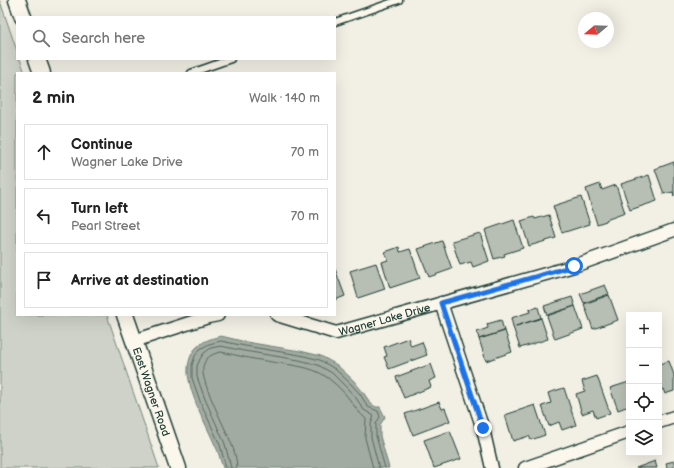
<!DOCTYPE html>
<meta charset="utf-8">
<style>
:root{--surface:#fff;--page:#f2f2f2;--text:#222;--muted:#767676;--line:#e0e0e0}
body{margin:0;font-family:"Balsamiq Sans",sans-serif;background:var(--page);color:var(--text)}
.controls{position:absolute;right:12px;bottom:12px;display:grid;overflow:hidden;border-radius:0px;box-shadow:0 4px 16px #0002}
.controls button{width:36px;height:36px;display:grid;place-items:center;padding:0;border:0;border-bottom:1px solid var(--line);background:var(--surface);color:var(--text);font:20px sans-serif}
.compass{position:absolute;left:578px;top:12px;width:36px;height:36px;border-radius:50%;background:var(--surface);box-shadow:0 4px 16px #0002;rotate:251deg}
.stop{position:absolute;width:12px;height:12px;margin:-9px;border:3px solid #1a73e8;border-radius:50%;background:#fff}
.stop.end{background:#1a73e8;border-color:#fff;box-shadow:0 1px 4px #0008}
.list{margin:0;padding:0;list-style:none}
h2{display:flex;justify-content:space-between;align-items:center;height:52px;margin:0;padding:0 16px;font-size:17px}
h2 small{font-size:13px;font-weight:400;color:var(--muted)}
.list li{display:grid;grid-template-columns:26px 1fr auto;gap:12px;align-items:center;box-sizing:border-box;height:56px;margin:0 8px 8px;padding:0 8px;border:1px solid var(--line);border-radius:0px}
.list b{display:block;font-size:15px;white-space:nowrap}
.list p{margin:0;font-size:13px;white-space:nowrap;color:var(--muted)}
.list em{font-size:13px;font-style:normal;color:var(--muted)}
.icon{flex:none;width:22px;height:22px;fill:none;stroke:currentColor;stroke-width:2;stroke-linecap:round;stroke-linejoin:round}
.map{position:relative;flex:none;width:674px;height:468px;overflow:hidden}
.search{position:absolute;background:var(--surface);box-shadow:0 4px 16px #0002;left:16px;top:16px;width:320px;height:44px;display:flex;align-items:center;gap:10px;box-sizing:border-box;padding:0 14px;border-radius:0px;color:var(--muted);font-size:15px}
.panel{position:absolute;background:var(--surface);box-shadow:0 4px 16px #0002;left:16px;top:72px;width:320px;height:244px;border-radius:0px}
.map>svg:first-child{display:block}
</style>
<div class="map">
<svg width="674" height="468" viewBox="0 0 674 468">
<rect width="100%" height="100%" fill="#f2f0e5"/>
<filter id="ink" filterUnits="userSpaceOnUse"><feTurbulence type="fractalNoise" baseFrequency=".025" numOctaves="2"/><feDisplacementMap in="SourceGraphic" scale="8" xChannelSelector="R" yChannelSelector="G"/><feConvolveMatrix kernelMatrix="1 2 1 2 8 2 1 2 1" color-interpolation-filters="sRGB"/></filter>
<g filter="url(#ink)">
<path fill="#cfd2c8" stroke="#77887e" d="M0,1L17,51V59H20L25,73H17V315H107L159,468H0Z"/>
<path fill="#a2aba1" stroke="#6e7f75" d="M221,336L246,342L300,351L321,356L337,365L354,381L363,392L371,404L376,407H380L385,417L380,425V436L389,468H223C220,460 219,452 215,445C206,424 193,402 189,380C186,369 189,353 198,346C205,340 213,338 221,336Z"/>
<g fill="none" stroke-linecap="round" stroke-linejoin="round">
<path stroke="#536960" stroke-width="1" d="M226,468L220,445L200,401L192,378V365L195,356L200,349L209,344L221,341L245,346L300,355L320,360L335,369L351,384L360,394L368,407L378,411L380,417L376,424V436L385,468
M231,468L225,444L205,399L197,377V366L200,359L204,353L211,348L221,346L244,351L299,360L318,365L332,373L347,388L356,398L364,410L374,416L371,424V437L379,468
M237,468C237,454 230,440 224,427C218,414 212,401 207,388C205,381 202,374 203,367C205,357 212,354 221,352C236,355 251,359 266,361C286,365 311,365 328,378C336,384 344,392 350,400C355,407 359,413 366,419L365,438L373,468"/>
</g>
<path fill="#b7beb3" stroke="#1f3d34" d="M674,162V196L673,192L664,194L655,169Z
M649,175L657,201L630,210L621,184Z
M600,184L602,190L616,185L625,213L606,220V221L597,224L586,189Z
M581,197L590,224L562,233L553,206Z
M549,215L556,238L529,246L521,221L534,217L535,219Z
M514,220L523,248L504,254L505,256L494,259L485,230Z
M480,233L489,261L473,267L471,262L460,265L452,241Z
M442,241L452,269L429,277L418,249Z
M399,247L400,252L410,249L420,278L390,288L382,262L388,260L385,252Z
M376,263L385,289L358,298L350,271Z
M335,269L345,296L335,300Z
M605,285L609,294L584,303L580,294Z
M609,295L618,320L593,329L584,304Z
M572,297L575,306L547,315L544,306Z
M575,306L583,329L555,339L547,316Z
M538,307L541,318L513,327L511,318L530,312L529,310Z
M541,318L548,339L520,348L513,327Z
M501,320L504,331L479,339L477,332L488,328L487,324Z
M505,331L512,352L486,361L479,339Z
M408,338L411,346L422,342L427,355L389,369L384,357L387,356L384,347Z
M669,361L674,375V391L665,394L663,389L659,391V364Z
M431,364L436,378L429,381L431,387L404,398L396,377Z
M597,376L610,413L596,418L593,410L582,414L576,394L585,391L582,381Z
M629,382V406L618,410L610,388Z
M564,388L576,425L562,430L559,422L549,426L542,406L551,403L548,393Z
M439,402L442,409L445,408L450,421L413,435L405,414Z
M535,405L545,435L531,440L529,436L513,441L505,415Z
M450,431L461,459L434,468L424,440Z
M655,461L657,468H636Z
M674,461V468H667L666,463Z"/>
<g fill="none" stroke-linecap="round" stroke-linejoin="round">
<defs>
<path id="service" d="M335,22L399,0
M191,73L231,59"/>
<g id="minor">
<path d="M441,303L483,429L492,468"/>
<path id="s1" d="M277,315L336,333L574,266L674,230"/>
<path d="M134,341L208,317L218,315"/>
<path d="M659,422L674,417"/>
<path d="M525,468L629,432"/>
</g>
<g id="tertiary">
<path d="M17,0L23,17"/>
<path d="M37,59L42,73"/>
<path id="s2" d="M125,315L178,468"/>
</g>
</defs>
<use href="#service" stroke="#1f3d34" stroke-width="9"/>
<use href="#minor" stroke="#1f3d34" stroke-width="15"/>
<use href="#tertiary" stroke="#1f3d34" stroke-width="19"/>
<use href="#service" stroke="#fbf7ec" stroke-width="6"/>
<use href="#minor" stroke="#fbf7ec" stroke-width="12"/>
<use href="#tertiary" stroke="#fbf7ec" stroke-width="16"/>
</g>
</g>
<g fill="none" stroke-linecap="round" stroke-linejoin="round" filter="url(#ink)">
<path stroke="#1a73e8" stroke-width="5" d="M483,428L441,303L574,266"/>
</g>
<g text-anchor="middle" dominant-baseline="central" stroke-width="4" stroke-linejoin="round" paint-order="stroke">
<g font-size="11" fill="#1f3d34" stroke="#fbf7ec">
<text stroke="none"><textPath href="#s1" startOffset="112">Wagner Lake Drive</textPath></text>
<text stroke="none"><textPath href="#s2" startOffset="81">East Wagner Road</textPath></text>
</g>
</g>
</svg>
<div class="controls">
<button>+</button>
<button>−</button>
<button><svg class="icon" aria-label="locate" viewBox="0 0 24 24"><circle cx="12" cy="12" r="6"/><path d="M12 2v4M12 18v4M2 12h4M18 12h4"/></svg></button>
<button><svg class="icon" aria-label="layers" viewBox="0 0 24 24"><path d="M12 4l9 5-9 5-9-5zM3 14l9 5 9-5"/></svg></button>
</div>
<svg class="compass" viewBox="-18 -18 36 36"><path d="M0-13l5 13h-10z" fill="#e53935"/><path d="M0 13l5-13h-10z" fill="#767676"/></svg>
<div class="stop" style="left:574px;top:266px"></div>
<div class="stop end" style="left:483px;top:428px"></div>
<div class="search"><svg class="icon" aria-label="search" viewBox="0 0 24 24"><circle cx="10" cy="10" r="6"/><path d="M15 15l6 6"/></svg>Search here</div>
<section class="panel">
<h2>2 min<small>Walk · 140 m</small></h2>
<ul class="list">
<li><svg class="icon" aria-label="ahead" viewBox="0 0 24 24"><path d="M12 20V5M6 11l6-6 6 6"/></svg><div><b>Continue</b><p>Wagner Lake Drive</p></div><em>70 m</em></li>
<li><svg class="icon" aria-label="left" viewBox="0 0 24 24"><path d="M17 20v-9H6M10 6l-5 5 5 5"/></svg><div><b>Turn left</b><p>Pearl Street</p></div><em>70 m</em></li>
<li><svg class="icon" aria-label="arrive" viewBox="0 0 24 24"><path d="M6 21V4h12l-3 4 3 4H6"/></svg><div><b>Arrive at destination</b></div></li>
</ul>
</section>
</div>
